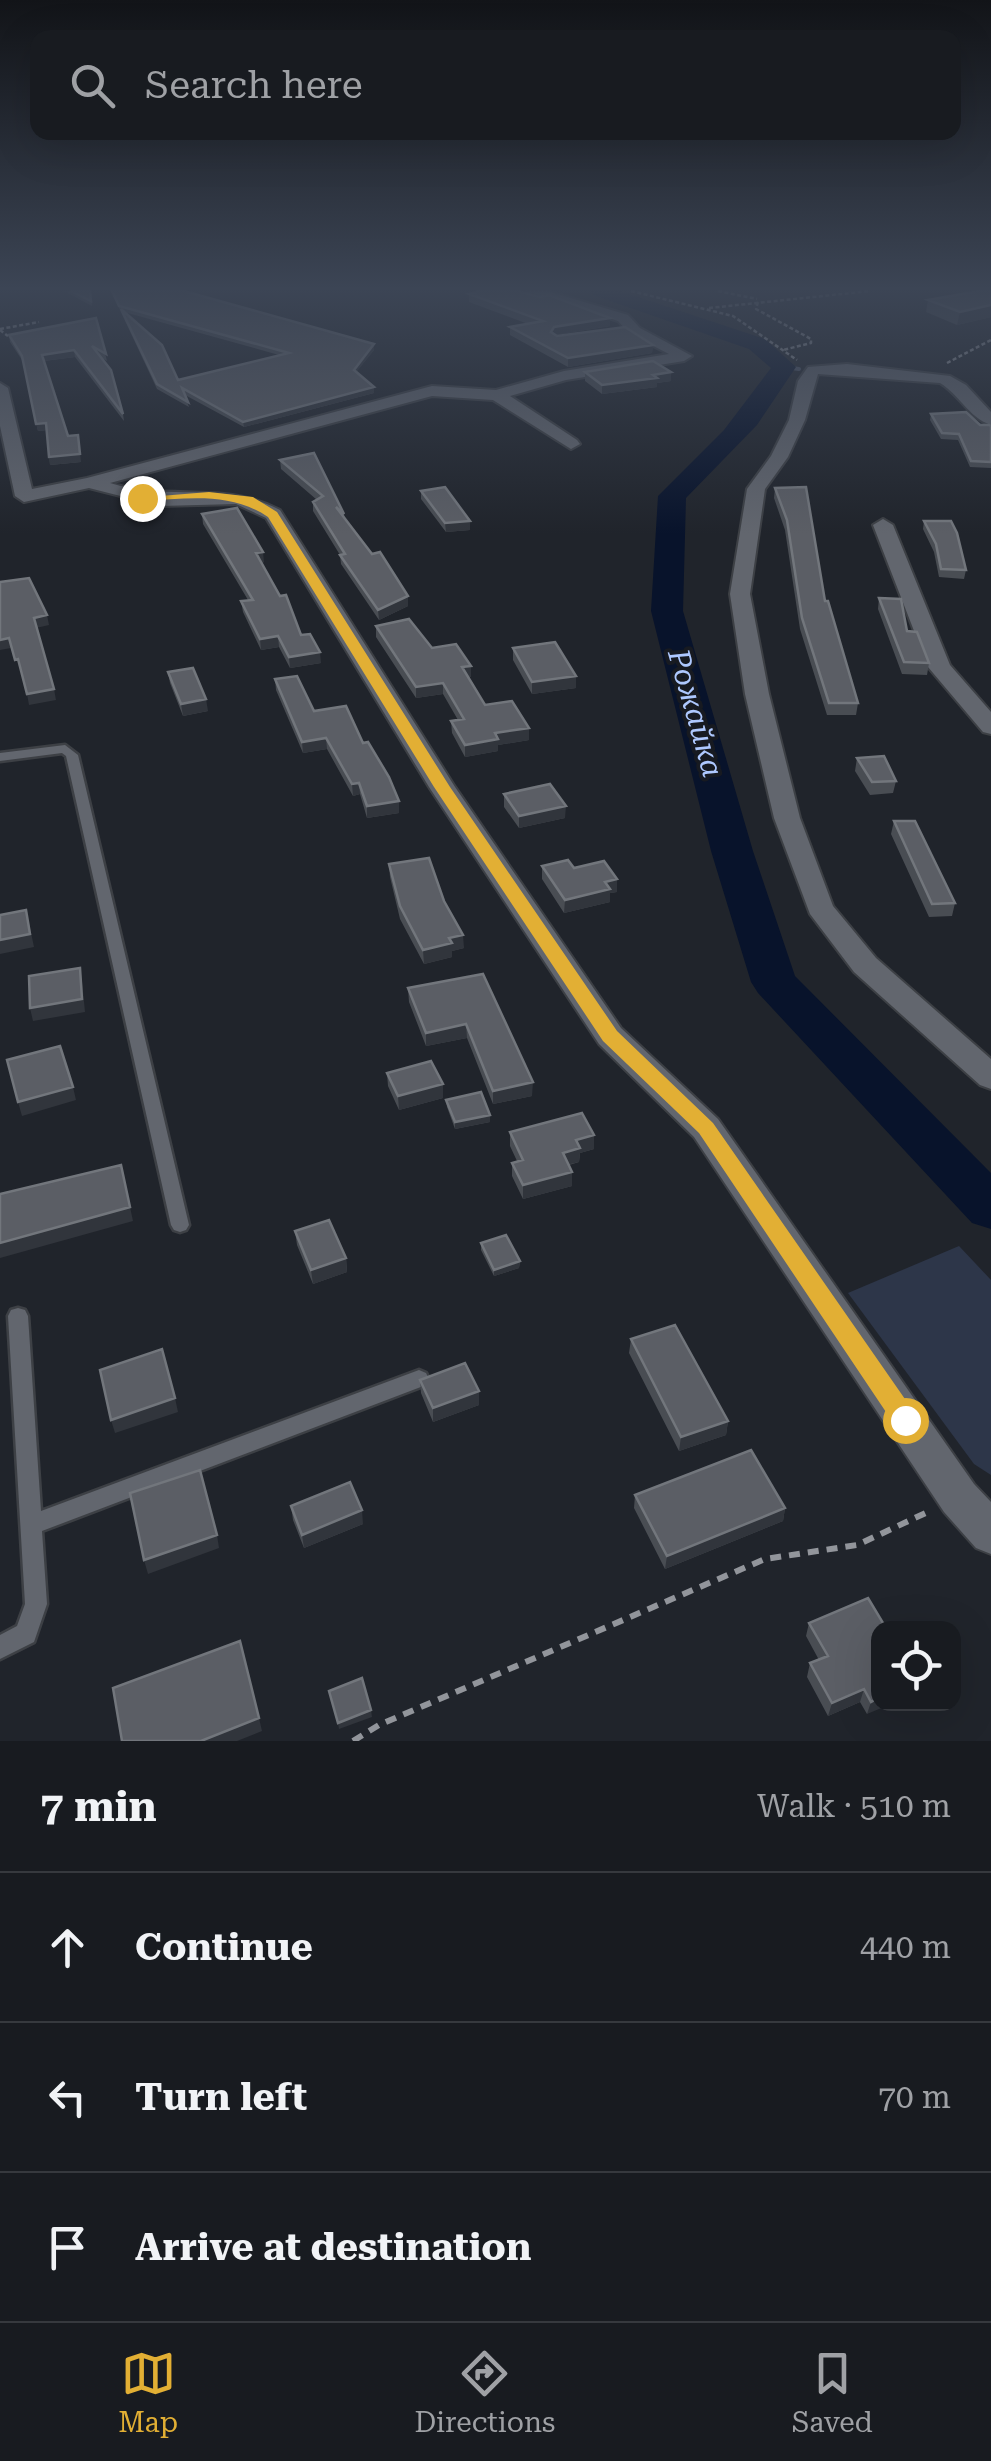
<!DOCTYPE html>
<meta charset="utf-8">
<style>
:root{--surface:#181b20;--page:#25282d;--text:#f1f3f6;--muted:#9fa1a5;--line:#36393e;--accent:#e2af34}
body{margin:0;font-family:"Roboto Serif",serif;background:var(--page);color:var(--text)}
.controls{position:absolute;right:30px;bottom:30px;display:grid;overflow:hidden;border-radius:20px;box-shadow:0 10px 40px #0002}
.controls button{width:90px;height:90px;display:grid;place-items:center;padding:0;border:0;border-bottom:2px solid var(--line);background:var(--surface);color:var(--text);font:50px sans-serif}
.stop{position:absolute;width:30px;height:30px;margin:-22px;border:8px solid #e2af34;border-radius:50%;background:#fff}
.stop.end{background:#e2af34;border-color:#fff;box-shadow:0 2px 10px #0008}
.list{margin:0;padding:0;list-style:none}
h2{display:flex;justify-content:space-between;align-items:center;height:130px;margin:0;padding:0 40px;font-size:42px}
h2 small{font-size:32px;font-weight:400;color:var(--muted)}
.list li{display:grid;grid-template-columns:65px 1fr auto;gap:30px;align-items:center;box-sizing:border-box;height:150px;padding:0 40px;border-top:2px solid var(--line)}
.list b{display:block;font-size:38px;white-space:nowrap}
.list em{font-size:32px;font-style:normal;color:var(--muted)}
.icon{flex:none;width:55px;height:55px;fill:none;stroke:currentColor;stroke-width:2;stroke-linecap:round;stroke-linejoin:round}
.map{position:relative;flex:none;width:991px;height:1741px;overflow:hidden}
.search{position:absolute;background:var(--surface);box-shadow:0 10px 40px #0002;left:30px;right:30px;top:30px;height:110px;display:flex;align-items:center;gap:25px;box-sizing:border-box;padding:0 35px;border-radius:20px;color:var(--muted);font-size:38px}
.sheet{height:580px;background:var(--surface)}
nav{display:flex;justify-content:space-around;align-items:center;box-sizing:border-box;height:140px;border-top:2px solid var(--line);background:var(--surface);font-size:28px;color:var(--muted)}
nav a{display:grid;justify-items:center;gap:5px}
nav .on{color:var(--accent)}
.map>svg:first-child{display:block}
</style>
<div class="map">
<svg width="991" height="1741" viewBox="0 0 991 1741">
<rect width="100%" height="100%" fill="#20242b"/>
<path fill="#2d3649" d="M959,1246L991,1280V1475L974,1464L848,1293Z"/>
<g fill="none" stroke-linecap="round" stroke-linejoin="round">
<path stroke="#4e5668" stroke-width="4" d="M784,367L799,369"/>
<path fill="#08132b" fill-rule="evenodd" d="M590,291H620L765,339L796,367L757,425L686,498L683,611L753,851L795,976L991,1173V1229L972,1223L758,993L751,982L711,851L651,611L658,496L724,430L771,368L749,349L593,295Z"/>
<defs>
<path id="lane" d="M65,745L78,755L189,1225L186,1230L180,1232L174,1230L171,1225L66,756L62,753L0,761V753Z
M18,1308L25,1310L28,1316L41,1511L419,1370L426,1373L429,1379L426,1385L42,1531L47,1604L34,1642L0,1659V1635L17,1626L25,1604L8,1316L11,1310Z"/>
<path id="street" d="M526,291H547L628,315L640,328L692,356L684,361L566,380L510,396L577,440L580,444L571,449L493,400L432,396L110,483C171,502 222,480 280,510L455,787L621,1028L718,1119L974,1484L991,1502V1554L976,1548L944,1512L694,1137L599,1044L429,787L266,518L236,504L160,506L89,488L24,502L15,496L0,426V383L8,388L32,489L87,478L432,386L496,390L564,371L669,354L630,334L618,321Z
M847,364L950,376L966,385L991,412V425C968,417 960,395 940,383L818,374L805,420L788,457L765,489L750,594L769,694L800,818L833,906L876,958L991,1059V1089L980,1085L854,972L810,914L774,818L745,694L730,594L747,489L771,456L789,420L798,381L808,367Z
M883,519L893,525L950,665L991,712V734L983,732L928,667L873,525Z"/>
</defs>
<use href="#lane" stroke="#3d4045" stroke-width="5"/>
<use href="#street" stroke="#3d4045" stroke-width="4"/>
<path stroke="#92959b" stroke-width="2.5" stroke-dasharray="4 2.5" stroke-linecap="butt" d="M631,291L733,316L797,360
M718,291L757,299
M758,302L756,309L811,339V343L783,350
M709,308L870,291
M0,329L39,322
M0,330L8,336
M947,363L991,340"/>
<path stroke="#92959b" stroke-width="6" stroke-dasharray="11 8" stroke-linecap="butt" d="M353,1741L379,1725L765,1559L857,1545L932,1510"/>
<use href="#lane" fill="#62666e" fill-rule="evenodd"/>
<use href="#street" fill="#62666e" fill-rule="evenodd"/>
</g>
<path fill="#494d53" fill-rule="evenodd" d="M64,291H90L92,306Z
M111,291H193L188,292L374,344V350L356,372L374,393L244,427L185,395L189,407L157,389ZM124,312L279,355L178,380Z
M991,291V317L957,325L926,312L928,300Z
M469,294L610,326L555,335L557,336L653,345L652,353L568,367L510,335V327L528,324L469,302Z
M96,318L107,361L100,357L123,414L124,421L75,357L44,361L68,436L81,462L50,465L47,430L38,431L24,363L10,342L9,335Z
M585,372H671V381L657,383V387L602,394L585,381Z
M931,414L991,426V468L970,467L958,440L941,439L930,420Z
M280,460L344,514L345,519L408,606L379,620L341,564L340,555L313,511V502L317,500L281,469Z
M775,488L825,601L858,703L856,715H827L800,629L785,530L774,498Z
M421,491L470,530L446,532L421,499Z
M202,514L264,562L261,563L301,635L321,663L290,668L279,647L261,650L243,612L241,601L248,600L203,524Z
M924,521L966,570L964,579L939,577L934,552L923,529Z
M879,598L907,631L929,663L927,675L902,674L878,609Z
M376,626L432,648L471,677H469L485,705L529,728V740L498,745V751L465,757L452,733L451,721L458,720L443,694L416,698L376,637Z
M513,648L576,688L532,694L513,660Z
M168,672L208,711L183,716L170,683Z
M275,679L314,711L363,743L399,801V813L367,818L360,794L353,796L327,749L303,753L276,690Z
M857,758L896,781L893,793L870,795L855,771Z
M504,794L565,818L519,828L504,807Z
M894,821L955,903L952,916L929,917L891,834Z
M389,864L444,901L464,948L452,951V957L424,964L400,919L390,877Z
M542,866L574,868L617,892L610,893V902L564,913L542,879Z
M483,974L532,1096L493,1104L467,1038L426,1046L409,1002L408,988Z
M387,1073L443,1098L399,1110L388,1086Z
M446,1100L490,1122L455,1129L447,1107Z
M510,1132L594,1149L580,1153L579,1162L569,1165L572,1186L523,1199L512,1176V1163L517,1161L510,1146Z
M295,1231L346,1258L347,1272L313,1284L297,1245Z
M481,1243L520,1261L519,1268L494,1276L481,1250Z
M631,1339L728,1421L726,1435L679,1451L629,1353Z
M420,1380L479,1405L433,1422L421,1393Z
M635,1495L785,1508L783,1521L665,1569L634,1508Z
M291,1506L363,1524L304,1548L293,1520Z
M809,1623L878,1704L867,1714L860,1702L828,1716L807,1677L810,1663L819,1660L806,1636Z"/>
<path fill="#31353c" d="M991,305V317L957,325L960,312Z
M610,318V326L553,335L551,332L554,327Z
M374,344V350L354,375V370Z
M653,345L652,353L568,367V358Z
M74,350L75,357L43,361L42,355Z
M671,372V381L657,383V387L602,394V385Z
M374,387V393L244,427L243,422Z
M46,423L48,430L38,431L36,424Z
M78,435L81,462L50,465L49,457Z
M470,521V530L446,532L445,523Z
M263,552L264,562L257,564L256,553Z
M408,596V606L379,620L378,610Z
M47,615L49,625L36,628L34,618Z
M278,636L279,647L261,650L260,639Z
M9,638L11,648L0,650V640Z
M320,652L321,663L290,668L289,657Z
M471,666V677L463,678L462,667Z
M576,676V688L532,694V682Z
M443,683V694L416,698V687Z
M54,689L56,700L29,705L27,694Z
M206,699L208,711L183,716L181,704Z
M529,728V740L498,745V751L465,757V745L495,733Z
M326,738L327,749L303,753L302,742Z
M359,783L360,794L353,796L352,784Z
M399,801V813L367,818V806Z
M566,806L565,818L519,828V816Z
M617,879V892L610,893V902L564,913L565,900L605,882Z
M29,923L34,947L0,954V940Z
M463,935L464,948L452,951V957L424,964L423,950L449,938Z
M80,968L82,981L85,1012L33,1021L30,1008Z
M466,1024L467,1038L426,1046V1033Z
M533,1082L532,1096L493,1104V1091Z
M443,1084V1098L399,1110L398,1096Z
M73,1087L76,1100L22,1116L18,1102Z
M490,1115V1122L455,1129V1122Z
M594,1135V1149L580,1153L579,1162L562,1166L563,1153L576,1140Z
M572,1172V1186L523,1199V1185Z
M130,1207L133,1221L0,1258V1243Z
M346,1258L347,1272L313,1284L311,1270Z
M520,1261L519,1268L494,1276V1270Z
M479,1391V1405L433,1422V1408Z
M175,1398L178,1412L115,1433L111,1420Z
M728,1421L726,1435L679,1451L681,1437Z
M785,1508L783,1521L665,1569L667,1556Z
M362,1510L363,1524L304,1548L302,1535Z
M217,1535L219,1548L148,1574L144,1560Z
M864,1689L860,1702L828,1716L832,1703Z
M878,1698V1704H891L867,1714L871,1702Z
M371,1710L372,1717L339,1729L338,1723Z
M259,1718L262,1731L237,1741H201Z"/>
<path fill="#5b5e65" stroke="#72767c" stroke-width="2.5" d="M71,291H90L91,301Z
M112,291H184L374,344L354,370L374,387L243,422L182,388L188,402L157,384L121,309L162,345L178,380L289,353L119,306Z
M480,291H518L540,297L549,295L610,318L554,327L551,332L557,336L625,327L653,345L568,358L510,327L543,321L469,294Z
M979,291H991V305L960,312L928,300Z
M96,318L106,354L92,346L111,370L123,414L74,350L42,355L68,436L78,435L80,454L49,457L46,423L36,424L22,356L9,335Z
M653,361L671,372L653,375L657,378L602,385L585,372Z
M966,412L980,425H989L991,426V462L971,461L959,434L942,433L931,414Z
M314,453L344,514L336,507L372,554L380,552L408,596L378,610L340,555L345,554L313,502L323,496L280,460Z
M445,487L470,521L445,523L421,491Z
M806,487L825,601H828L858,703H829L802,618L787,520L775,488Z
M237,508L263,552L256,553L280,596L286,595L301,635L310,634L320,652L289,657L278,636L260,639L241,601L253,600L202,514Z
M924,521H951L957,533L966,570L941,569L936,544Z
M29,578L47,615L34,618L54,689L27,694L18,659L15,660L9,638L0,640V582Z
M879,598L901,599L907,631L917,632L929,663L904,662Z
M409,619L432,648L456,644L471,666L462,667L485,705L512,701L529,728L495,733L498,739L465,745L451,721L464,719L443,683L416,687L376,626Z
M555,642L576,676L532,682L513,648Z
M193,668L206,699L181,704L168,672Z
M297,676L314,711L346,706L363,743L368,742L389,777L399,801L367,806L359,783L352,784L326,738L302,742L275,679Z
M884,756L896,781L872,782L857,758Z
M550,784L566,806L519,816L504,794Z
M894,821H915L955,903L932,904Z
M429,858L444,901L463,935L449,938L452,943L423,950L400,906L389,864Z
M568,860L574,868L604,861L617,879L605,882L610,889L565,900L542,866Z
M26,910L30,934L0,940V915Z
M80,968L82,999L30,1008L29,976Z
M483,974L533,1082L493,1091L466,1024L426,1033L408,988Z
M60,1046L73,1087L18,1102L7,1060Z
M431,1061L443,1084L398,1096L387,1073Z
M481,1092L490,1115L455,1122L446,1100Z
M582,1113L594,1135L576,1140L580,1148L563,1153L572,1172L523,1185L512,1163L523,1160L510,1132Z
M121,1165L130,1207L0,1243V1194Z
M329,1220L346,1258L311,1270L295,1231Z
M506,1235L520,1261L494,1270L481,1243Z
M675,1325L728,1421L681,1437L631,1339Z
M162,1349L175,1398L111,1420L100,1370Z
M465,1363L479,1391L433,1408L420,1380Z
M751,1450L785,1508L667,1556L635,1495Z
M200,1470L217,1535L144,1560L130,1493Z
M350,1482L362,1510L302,1535L291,1506Z
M868,1598L886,1628H878V1698L871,1702L864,1689L832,1703L810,1663L828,1656L809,1623Z
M240,1641L259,1718L201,1741H122L113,1688Z
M362,1678L371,1710L338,1723L329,1691Z"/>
<linearGradient id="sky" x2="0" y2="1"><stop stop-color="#121418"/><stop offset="0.54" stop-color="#3c4555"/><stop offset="1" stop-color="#3c4555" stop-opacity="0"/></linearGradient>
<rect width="991" height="534" fill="url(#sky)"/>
<path fill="#e2af34" d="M209,492L253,497L277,512L450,787L617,1031L713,1123L914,1412L917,1420L914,1427L905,1430L896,1427L699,1133L603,1041L434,787L268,517C229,491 187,499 142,501L136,498Z"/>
<g text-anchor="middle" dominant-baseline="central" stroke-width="8" stroke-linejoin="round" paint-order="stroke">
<g font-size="30" font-style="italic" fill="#aec8fe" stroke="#171a21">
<text transform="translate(696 713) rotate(74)">Рожайка</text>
</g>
</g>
</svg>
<div class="controls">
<button><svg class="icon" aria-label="locate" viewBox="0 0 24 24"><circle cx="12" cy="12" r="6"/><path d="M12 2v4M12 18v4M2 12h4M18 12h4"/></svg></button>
</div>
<div class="stop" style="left:905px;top:1420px"></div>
<div class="stop end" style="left:142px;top:498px"></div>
<div class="search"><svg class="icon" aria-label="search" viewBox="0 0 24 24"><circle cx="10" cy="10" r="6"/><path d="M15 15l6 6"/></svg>Search here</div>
</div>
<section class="sheet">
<h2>7 min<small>Walk · 510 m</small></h2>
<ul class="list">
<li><svg class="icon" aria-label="ahead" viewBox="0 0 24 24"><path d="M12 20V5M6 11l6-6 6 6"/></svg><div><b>Continue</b></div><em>440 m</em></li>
<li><svg class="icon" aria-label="left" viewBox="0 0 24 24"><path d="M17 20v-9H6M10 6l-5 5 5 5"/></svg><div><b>Turn left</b></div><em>70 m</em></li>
<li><svg class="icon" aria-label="arrive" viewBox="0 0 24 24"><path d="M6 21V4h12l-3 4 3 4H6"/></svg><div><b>Arrive at destination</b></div></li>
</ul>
</section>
<nav>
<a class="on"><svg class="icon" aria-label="map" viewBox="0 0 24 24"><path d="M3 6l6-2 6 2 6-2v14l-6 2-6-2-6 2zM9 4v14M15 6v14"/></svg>Map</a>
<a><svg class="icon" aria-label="directions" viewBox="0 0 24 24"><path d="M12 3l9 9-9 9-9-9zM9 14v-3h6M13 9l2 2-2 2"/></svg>Directions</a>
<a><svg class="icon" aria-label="saved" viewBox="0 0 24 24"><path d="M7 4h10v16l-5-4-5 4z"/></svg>Saved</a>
</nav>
